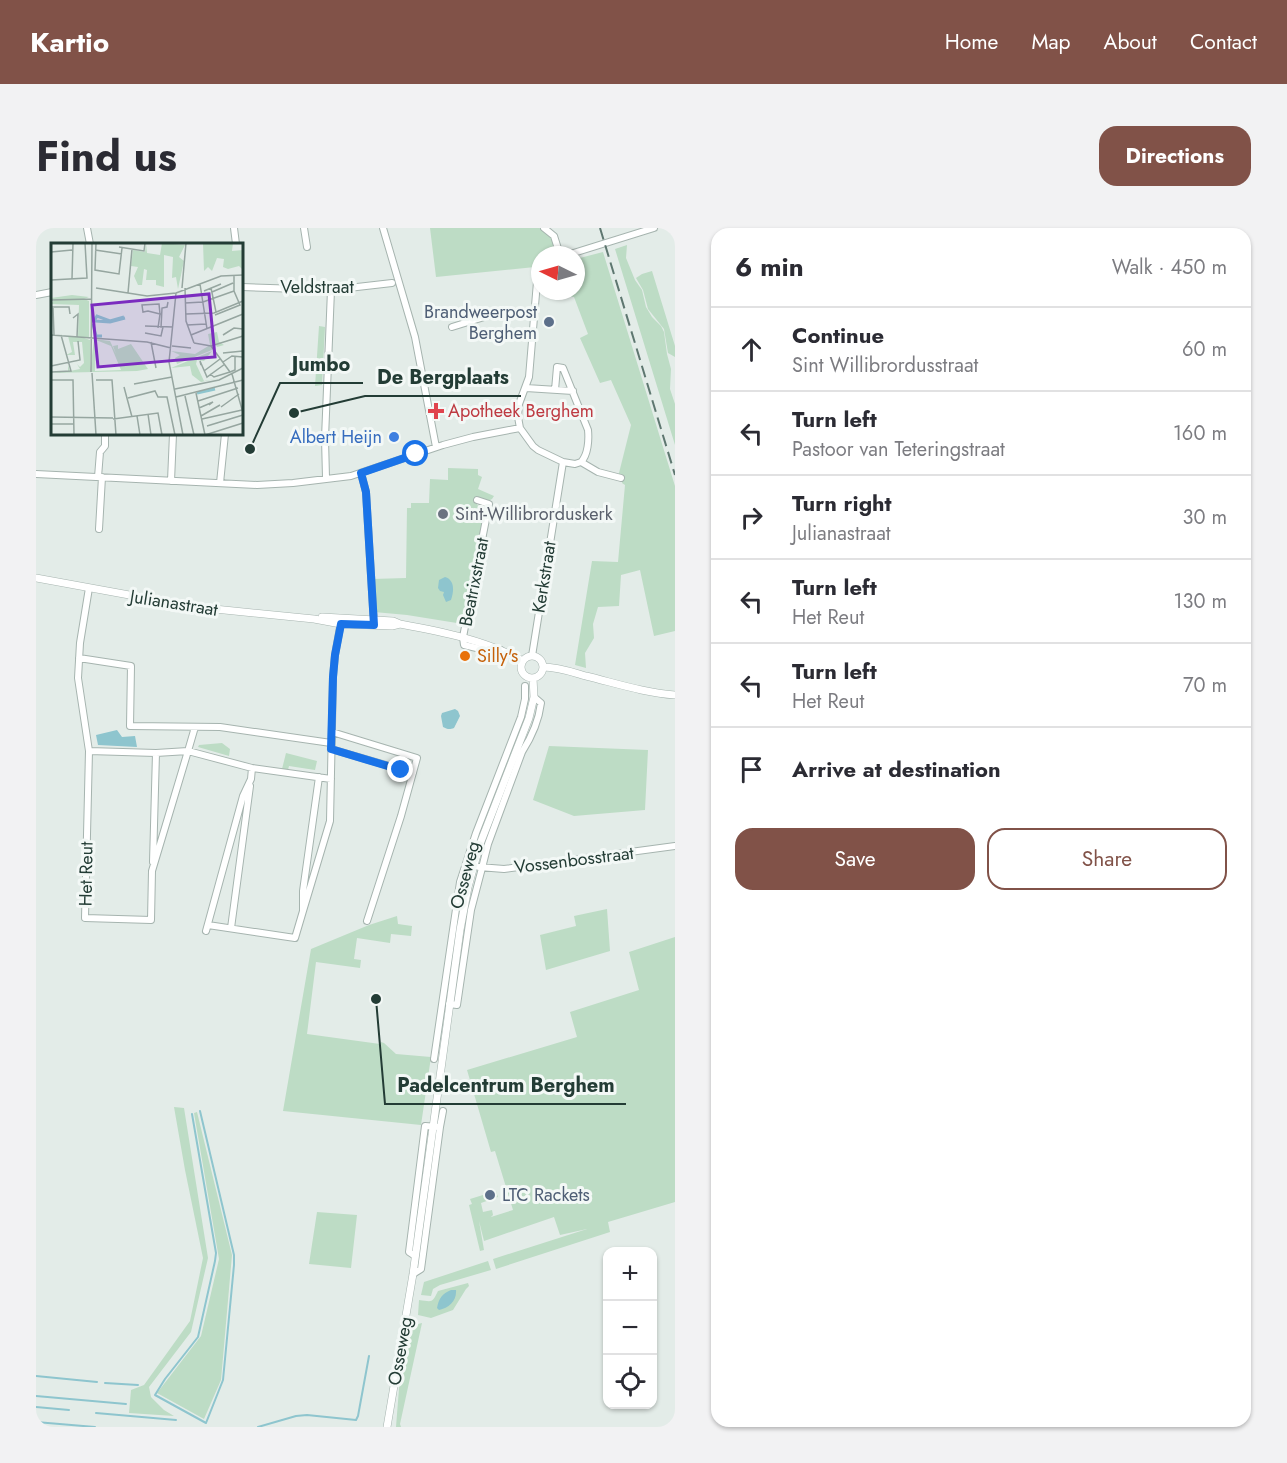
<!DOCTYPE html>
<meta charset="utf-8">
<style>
:root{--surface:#fff;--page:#f2f2f3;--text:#2b2b33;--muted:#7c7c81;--line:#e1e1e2;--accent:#815248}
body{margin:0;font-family:Jost,sans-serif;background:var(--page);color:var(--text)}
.controls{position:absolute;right:18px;bottom:18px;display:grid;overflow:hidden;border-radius:12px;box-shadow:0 2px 4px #0004}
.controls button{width:54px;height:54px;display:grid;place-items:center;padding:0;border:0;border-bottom:2px solid var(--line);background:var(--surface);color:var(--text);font:30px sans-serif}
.compass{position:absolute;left:495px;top:18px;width:54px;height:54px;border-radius:50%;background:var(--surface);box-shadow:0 2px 4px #0004;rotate:275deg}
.stop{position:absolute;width:18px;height:18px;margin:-14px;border:4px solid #1a73e8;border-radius:50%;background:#fff}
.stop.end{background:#1a73e8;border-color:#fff;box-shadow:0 2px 6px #0008}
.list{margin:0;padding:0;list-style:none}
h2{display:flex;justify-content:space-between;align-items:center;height:78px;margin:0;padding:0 24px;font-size:26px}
h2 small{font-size:20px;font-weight:400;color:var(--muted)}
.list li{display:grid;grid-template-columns:39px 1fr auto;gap:18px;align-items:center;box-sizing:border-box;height:84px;padding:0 24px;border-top:2px solid var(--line)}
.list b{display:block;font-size:22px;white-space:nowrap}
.list p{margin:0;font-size:20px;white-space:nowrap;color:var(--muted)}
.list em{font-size:20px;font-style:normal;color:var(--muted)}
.actions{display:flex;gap:12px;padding:18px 24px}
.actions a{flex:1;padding:14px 0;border:2px solid var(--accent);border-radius:18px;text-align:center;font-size:21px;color:var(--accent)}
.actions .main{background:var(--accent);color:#fff}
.icon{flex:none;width:33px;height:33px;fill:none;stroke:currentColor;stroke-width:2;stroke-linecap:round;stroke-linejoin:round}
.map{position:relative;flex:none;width:639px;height:1199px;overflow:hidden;border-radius:18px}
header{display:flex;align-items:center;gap:36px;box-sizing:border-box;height:84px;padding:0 30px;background:var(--accent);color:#fff}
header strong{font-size:28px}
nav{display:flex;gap:33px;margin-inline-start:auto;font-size:21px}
.intro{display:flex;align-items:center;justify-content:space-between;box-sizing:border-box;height:144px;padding:0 36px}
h1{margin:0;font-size:42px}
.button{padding:15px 27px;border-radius:18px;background:var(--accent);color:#fff;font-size:21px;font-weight:700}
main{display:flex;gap:36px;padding:0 36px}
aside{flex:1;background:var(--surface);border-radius:18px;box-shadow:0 2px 4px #0004}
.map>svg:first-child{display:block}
</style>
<header>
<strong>Kartio</strong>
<nav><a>Home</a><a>Map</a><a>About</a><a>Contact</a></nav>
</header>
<div class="intro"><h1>Find us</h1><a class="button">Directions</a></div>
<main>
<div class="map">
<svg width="639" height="1199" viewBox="0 0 639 1199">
<rect width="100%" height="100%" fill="#e3ece8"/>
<path fill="#bddcc5" d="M394,0H503L515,7L523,27H504V34L499,39L400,49Z
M591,17L590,30L599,52L606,62L610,79L616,89L625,98L628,104L631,126L635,141L634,161L639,176V217L579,21Z
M567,24L639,258V403L618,408L604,342L585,347L583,378L562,379L557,396L558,410L549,425L550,440L539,437L556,333L582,334L589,257L586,255L587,250L582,249L595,197L575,152L564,155L544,110L552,106L538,69L504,65V63H540V31Z
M616,43L639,118V129L632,125L628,101L612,81L607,62L600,50L606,46Z
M283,98L289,99L286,157L279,158Z
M412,240L442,241V247L446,249L442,261L458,268L456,271L452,273L441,270V277L449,280L427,396L371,387L338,384L336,351L370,350L371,280H375V275H393L394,251L412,252Z
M488,487H489V491L443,607L428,656H425L437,619Z
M186,515L194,521L193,528L162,519L163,517Z
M513,518L612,522L609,582L538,588L497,572Z
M250,525L281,533L279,542L253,538L252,542L246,541Z
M571,681L574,723L510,742L504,707L540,698L538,688Z
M361,688L362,696L376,698L375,708L355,706L354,715L321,710L318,731L325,732L324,740L280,734L271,806L344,816L345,814L348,815L360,826L395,829L385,897L247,883L275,721L333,697Z
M639,709V974L572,994L574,1004L460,1041L457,1031L551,1001L524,1007L518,989L448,1013L443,993L448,1022L444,1023L433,977L436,976L434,971L460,963L462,969L445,975L447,984L456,982L457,987L455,989L477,982L459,923L455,924L431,842L541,809L534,784L603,762L593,724Z
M138,879L148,880L172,1030L155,1104L113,1159L115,1169L128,1182L138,1188L93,1185L95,1162L108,1157L154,1093L167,1030L149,942Z
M161,884L196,1027L185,1152L168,1191L121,1165L165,1108L183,1031L158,885Z
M281,984L321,987L315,1040L273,1036Z
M452,1033L455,1042L404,1057L397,1061L395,1068L385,1067L388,1054Z
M432,1055L433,1058L430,1061L417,1082L395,1090L382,1087L383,1072C397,1074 396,1075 402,1063Z
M386,1095L364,1196L365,1199H360L365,1135L374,1098Z"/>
<path fill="#8ec5ce" d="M409,349C419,352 418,363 415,372L410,374L407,367L408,364L404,363L402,360L403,352Z
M419,481L422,483L424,488L418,500C413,502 411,501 407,499L405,488L406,485Z
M81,502L86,509L99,508L101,519L62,517L60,507Z
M415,1062H420C421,1073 413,1080 403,1082L401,1080C403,1070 406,1066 415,1062Z"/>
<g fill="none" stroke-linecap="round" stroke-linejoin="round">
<path stroke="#8ec5ce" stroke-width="2" d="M156,886L180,1025L179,1033L162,1109L129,1151L119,1167L170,1195L187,1152L198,1037V1027L164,883
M0,1148L61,1154
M69,1155L102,1157
M0,1168L90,1176
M0,1179L33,1182
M60,1185L140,1192
M0,1194L59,1199
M222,1199L260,1188L271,1187L320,1192L322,1188L333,1128"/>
<defs>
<path id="minor" d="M51,0L54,16
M198,0L200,16
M268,0L271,19
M347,0L379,109L400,219
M508,0L518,8L524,27
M635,0L639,4
M531,27L618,0
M504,39L502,42L493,149L483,176L482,189L484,200L497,218L502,222L527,234L539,236L545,234L562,244L585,250
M206,59L295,62L356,55
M0,67L16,64
M416,99L458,86L499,83
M490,160L537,163
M519,162L521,139L527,140L552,202C553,212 552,227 545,234
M325,245L330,264L338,397
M0,246L221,257L257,255L315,248L407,217L437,209L484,200
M62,249L64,224L69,218V206
M290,250L289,210L295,62
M135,253L137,206
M184,255L189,206
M441,272L453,276L427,409L428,417L453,423L461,429L465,422
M63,301L66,249
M496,428L527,234
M43,430L95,438L94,498L184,499L295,515
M159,499L152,523L116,643L115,692L49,690L53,523L120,525L152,523L216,540L295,551
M296,504L381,530L365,588L331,693
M295,521L377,545
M53,523L42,450L44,415L53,360
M117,634L120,525
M443,639L468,641L639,618
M267,683L294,593L297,449L299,427L305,394
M172,697L259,710L267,683V663L283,549
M195,700L214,558
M170,703L207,568L215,551L216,540
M413,776L421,777L435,682L446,640L452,616L486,524C495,510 503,491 505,475L498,469
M398,831L424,654L440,605L485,489L489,471V458
M379,1028L373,1024L389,898L402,899
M377,1046L385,1041L404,899L407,883"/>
<path id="tertiary" d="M0,350L159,379L278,391L305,396L356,398L364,396
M286,389L357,393L364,396C407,404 449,412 487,433
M485 439a11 11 0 1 1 22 0a11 11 0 1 1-22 0Z
M507,439C522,439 536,444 550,448C579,455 609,465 639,467
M351,1199L377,1046L424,702L432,659L444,616L493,490L498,469L497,450"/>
</defs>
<use href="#minor" stroke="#a6b4af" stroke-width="8"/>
<use href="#tertiary" stroke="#a6b4af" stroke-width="8"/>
<use href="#minor" stroke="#fff" stroke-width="6"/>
<use href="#tertiary" stroke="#fff" stroke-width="7"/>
<path stroke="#5e7770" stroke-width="2" stroke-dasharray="12 6" stroke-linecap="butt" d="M564,0L639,247"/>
</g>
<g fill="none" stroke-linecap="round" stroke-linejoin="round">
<path stroke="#1a73e8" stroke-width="8" d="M365,542L295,521L297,449L299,427L305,396L338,397L330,264L325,245L380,226"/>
</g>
<g fill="#5c6f8a" stroke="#f3f8f6" stroke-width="2">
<circle cx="513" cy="94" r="6"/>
<circle cx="454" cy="967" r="6"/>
</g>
<path fill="#e0444e" stroke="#f3f8f6" stroke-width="2" d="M397 174h6v6h6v6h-6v6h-6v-6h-6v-6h6z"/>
<circle fill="#3f7fe0" stroke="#f3f8f6" stroke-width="2" cx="358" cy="209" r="6"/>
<circle fill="#6b7280" stroke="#f3f8f6" stroke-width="2" cx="407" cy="286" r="6"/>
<circle fill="#e8710a" stroke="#f3f8f6" stroke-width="2" cx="429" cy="428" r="6"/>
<g text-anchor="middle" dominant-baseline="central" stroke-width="6" stroke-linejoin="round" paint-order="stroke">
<g font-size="18" fill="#233c35" stroke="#f3f8f6">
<text x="281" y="59">Veldstraat</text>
<text transform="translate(508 349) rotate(-81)">Kerkstraat</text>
<text transform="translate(438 354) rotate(-79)">Beatrixstraat</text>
<text transform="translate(138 375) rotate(9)">Julianastraat</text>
<text transform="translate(538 632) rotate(-7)">Vossenbosstraat</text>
<text transform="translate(50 646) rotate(-89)">Het Reut</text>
<text transform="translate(429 647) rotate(-75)">Osseweg</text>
<text transform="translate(364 1123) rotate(-80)">Osseweg</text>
</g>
<g font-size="18" fill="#4e5e75" stroke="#f3f8f6" text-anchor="end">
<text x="501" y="84">Brandweerpost<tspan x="501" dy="21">Berghem</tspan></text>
<text x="466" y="967" text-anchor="start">LTC Rackets</text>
</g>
<g font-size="18" fill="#be3a42" stroke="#f3f8f6" text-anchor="start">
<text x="412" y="183">Apotheek Berghem</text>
</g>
<g font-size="18" fill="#366cbe" stroke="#f3f8f6" text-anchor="end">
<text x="346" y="209">Albert Heijn</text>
</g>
<g font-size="18" fill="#5b616d" stroke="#f3f8f6" text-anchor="start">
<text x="419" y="286">Sint-Willibrorduskerk</text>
</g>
<g font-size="18" fill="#c56008" stroke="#f3f8f6" text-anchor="start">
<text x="441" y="428">Silly's</text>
</g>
</g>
<g transform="translate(15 15)">
<rect width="192" height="192" fill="#e3ece8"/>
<path d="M95,0L96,10L109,12L111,0L134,2L128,14L133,18L127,46L125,34L121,35L122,14L113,12V44L105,42V37H95L96,27L93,26L91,42H87L83,33L87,24L80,23L82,7L94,9ZM152,0H182L181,8L192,7V27L188,23L177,26L172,24L173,16L166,15L161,28L157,24L153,28ZM21,52L38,54L33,56L38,58V94H30L39,97V129L43,96L59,98L65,111L62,103L67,102V106L80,101L97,126L86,128L0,130L17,128V122L19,128L29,126L26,121L29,124L33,120L31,99H22L24,112H15L21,109L17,93L27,94L28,62L0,61L3,57L0,55ZM45,97L60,103L70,127L44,128ZM166,89L168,99L173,102L166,104L163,99L161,107L126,121L124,115L129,112L120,108L144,111L159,102L157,91ZM161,108L153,118L146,117L145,121L153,138L170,135L150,139L141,132L139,123L120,125Z" fill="#bddcc5" fill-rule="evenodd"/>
<path fill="none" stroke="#8ec5ce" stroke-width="3" d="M73,74L59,78L46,73L43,78L59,79L74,75M42,81L45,93H51M146,150L164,146"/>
<path fill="none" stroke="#96a6a0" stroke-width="1.5" d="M45,0L44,27L68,31L71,5M68,4L93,8L94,0M44,7L71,11M0,9L21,7M21,36L22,0M0,37L36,35L34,0M149,41L156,86M45,45L96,53L125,50M131,45L135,0M134,45L135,78L143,100M160,45L165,69M153,48L170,41M161,49L182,40M77,50L81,6M125,50L118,119L132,192M125,50L170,33L192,32M0,57L41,56M134,60L152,59L183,48M0,64H18L19,71M2,65L3,92M135,71L163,70L192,58M164,72L189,62L183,48V32M22,75L27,71L26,94M136,82L155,81M94,83L122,84M107,85L109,71L108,61L91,62L92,69L97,68L109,71H111M110,85L111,65L116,64L117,59M94,90L110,93L112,84M0,92L96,99L120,105M140,92L192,71M172,92L183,85L192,86M100,99L105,125M143,100L160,103L192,93M121,103L140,105M160,103L179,129L184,127V113M172,110L192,108M172,119L181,113L192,114M150,122L149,118L156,134L174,121M0,123L29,117L27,98M153,128L169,116M0,129L20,128L10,92M40,129L41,0M41,130L45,192M159,131L163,134L179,129M181,131L192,170M0,137H22L23,192M45,137H61L65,192M83,141L121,134M73,144L81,174M124,146L168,137L192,125M145,150L154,192M134,153L143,192M125,154L192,137M77,155L104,148L107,154H116L124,192M147,158L187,145M170,164L188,151M148,165L162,159L158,162M97,171L100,192M86,173L89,192M150,173L169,162M0,174L62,175M62,176L107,170L111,192M151,176L191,167M1,181H23M156,183L192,172M154,192L192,180"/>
<path fill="#7b2cbf" fill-opacity="0.15" stroke="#7b2cbf" stroke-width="3" d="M158,51L164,114L47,124L41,62Z"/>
<rect width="192" height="192" fill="none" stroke="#233c35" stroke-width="3"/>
</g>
<path fill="none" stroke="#233c35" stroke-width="2" d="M214 221L244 155H327M258 185L329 168H485M340 771L349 876H590"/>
<g fill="#233c35" stroke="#f3f8f6" stroke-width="2">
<circle cx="214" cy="221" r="6"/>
<circle cx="258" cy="185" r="6"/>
<circle cx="340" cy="771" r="6"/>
</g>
<g font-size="20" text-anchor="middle" font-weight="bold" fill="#233c35" stroke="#f3f8f6" stroke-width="6" stroke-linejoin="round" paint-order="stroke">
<text x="285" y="143">Jumbo</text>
<text x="407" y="156">De Bergplaats</text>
<text x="470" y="864">Padelcentrum Berghem</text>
</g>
</svg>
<div class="controls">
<button>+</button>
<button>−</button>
<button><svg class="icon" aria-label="locate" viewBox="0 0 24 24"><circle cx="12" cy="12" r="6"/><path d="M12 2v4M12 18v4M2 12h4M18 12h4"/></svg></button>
</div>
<svg class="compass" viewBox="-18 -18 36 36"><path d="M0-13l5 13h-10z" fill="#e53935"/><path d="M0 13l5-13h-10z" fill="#7c7c81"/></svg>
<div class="stop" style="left:380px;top:226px"></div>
<div class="stop end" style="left:365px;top:542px"></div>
</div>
<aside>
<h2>6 min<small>Walk · 450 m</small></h2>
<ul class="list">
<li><svg class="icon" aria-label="ahead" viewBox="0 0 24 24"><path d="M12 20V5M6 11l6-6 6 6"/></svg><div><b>Continue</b><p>Sint Willibrordusstraat</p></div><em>60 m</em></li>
<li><svg class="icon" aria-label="left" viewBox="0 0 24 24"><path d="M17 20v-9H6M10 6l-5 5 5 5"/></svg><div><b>Turn left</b><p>Pastoor van Teteringstraat</p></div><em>160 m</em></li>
<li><svg class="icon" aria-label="right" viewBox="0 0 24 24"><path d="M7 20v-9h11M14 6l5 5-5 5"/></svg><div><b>Turn right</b><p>Julianastraat</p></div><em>30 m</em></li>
<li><svg class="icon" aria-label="left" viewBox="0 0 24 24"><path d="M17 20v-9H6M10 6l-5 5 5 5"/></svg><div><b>Turn left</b><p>Het Reut</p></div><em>130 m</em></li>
<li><svg class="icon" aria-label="left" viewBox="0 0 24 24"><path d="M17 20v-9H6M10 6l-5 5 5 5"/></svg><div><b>Turn left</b><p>Het Reut</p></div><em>70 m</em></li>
<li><svg class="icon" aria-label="arrive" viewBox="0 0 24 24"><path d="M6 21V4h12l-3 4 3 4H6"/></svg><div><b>Arrive at destination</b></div></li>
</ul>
<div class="actions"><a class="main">Save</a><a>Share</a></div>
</aside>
</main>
